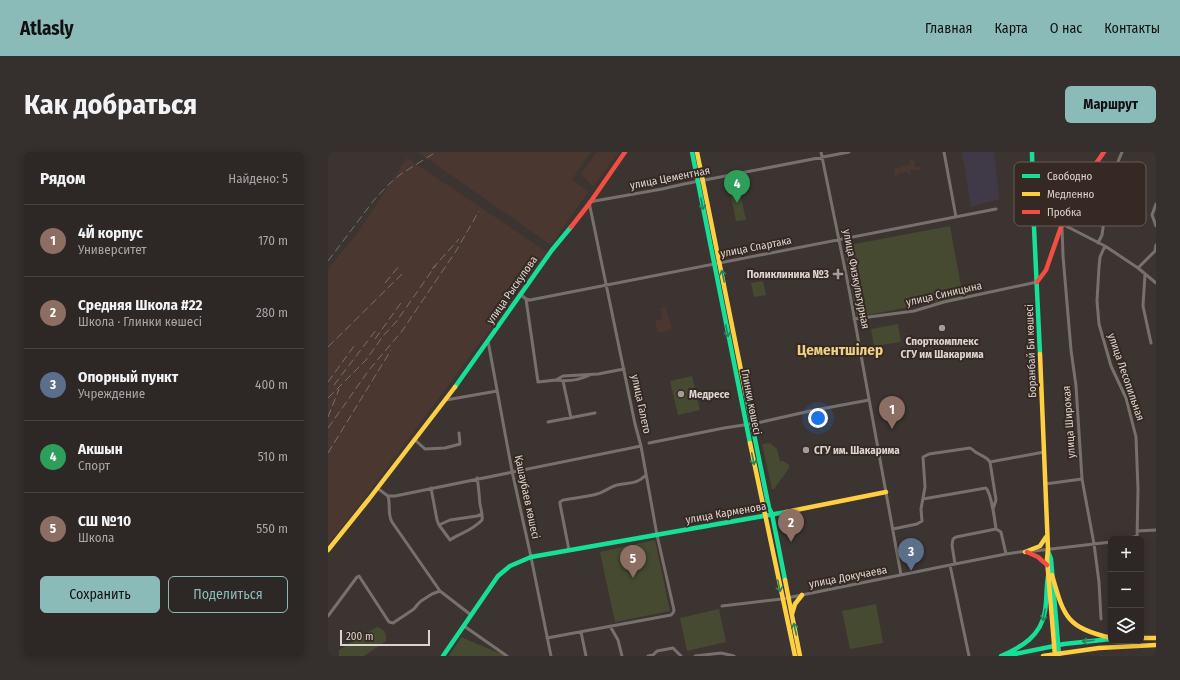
<!DOCTYPE html>
<html lang="ru">
<meta charset="utf-8">
<style>
:root{--surface:#2d2725;--page:#352f2d;--text:#f1f3f6;--muted:#a7a5a7;--line:#484442;--accent:#8bbbb9}
body{margin:0;font-family:"Fira Sans Condensed",sans-serif;background:var(--page);color:var(--text)}
.controls{position:absolute;right:12px;bottom:12px;display:grid;overflow:hidden;border-radius:6px;box-shadow:0 2px 10px #0003}
.controls button{width:36px;height:36px;display:grid;place-items:center;padding:0;border:0;border-bottom:1px solid var(--line);background:var(--surface);color:var(--text);font:20px sans-serif}
.scale{position:absolute;left:12px;bottom:10px;width:90px;box-sizing:border-box;padding-left:4px;border:2px solid #dcd4d0;border-top:0;font-size:11px;line-height:14px;white-space:nowrap;color:#dcd4d0;-webkit-text-stroke:3px #362923;paint-order:stroke}
.you{position:absolute;left:490px;top:266px;width:14px;height:14px;margin:-10px;border:3px solid #fff;border-radius:50%;background:#1a73e8;box-shadow:0 0 0 6px #1a73e833}
.badge{display:grid;place-items:center;width:26px;height:26px;border-radius:50%;background:var(--accent);color:#fff;font-size:13px;font-weight:700}
.pin{position:absolute;translate:-50% -33px;filter:drop-shadow(0 1px 2px #0008)}
.pin::after{content:'';position:absolute;top:21px;width:14px;height:12px;background:inherit;clip-path:polygon(0 0,100% 0,50% 100%)}
.list{margin:0;padding:0;list-style:none}
h2{display:flex;justify-content:space-between;align-items:center;height:52px;margin:0;padding:0 16px;font-size:17px}
h2 small{font-size:13px;font-weight:400;color:var(--muted)}
.list li{display:grid;grid-template-columns:26px 1fr auto;gap:12px;align-items:center;box-sizing:border-box;height:72px;padding:0 16px;border-top:1px solid var(--line)}
.list b{display:block;font-size:15px;white-space:nowrap}
.list p{margin:0;font-size:13px;white-space:nowrap;color:var(--muted)}
.list em{font-size:13px;font-style:normal;color:var(--muted)}
.actions{display:flex;gap:8px;padding:12px 16px}
.actions a{flex:1;padding:9px 0;border:1px solid var(--accent);border-radius:6px;text-align:center;font-size:14px;color:var(--accent)}
.actions .main{background:var(--accent);color:#111}
.icon{flex:none;width:22px;height:22px;fill:none;stroke:currentColor;stroke-width:2;stroke-linecap:round;stroke-linejoin:round}
.map{position:relative;flex:none;width:828px;height:504px;overflow:hidden;border-radius:6px}
header{display:flex;align-items:center;gap:24px;box-sizing:border-box;height:56px;padding:0 20px;background:var(--accent);color:#111}
header strong{font-size:19px}
nav{display:flex;gap:22px;margin-inline-start:auto;font-size:14px}
.intro{display:flex;align-items:center;justify-content:space-between;box-sizing:border-box;height:96px;padding:0 24px}
h1{margin:0;font-size:28px}
.button{padding:10px 18px;border-radius:6px;background:var(--accent);color:#111;font-size:14px;font-weight:700}
main{display:flex;gap:24px;padding:0 24px}
aside{flex:1;background:var(--surface);border-radius:6px;box-shadow:0 2px 10px #0003}
.map>svg:first-child{display:block}
</style>
<header>
<strong>Atlasly</strong>
<nav><a>Главная</a><a>Карта</a><a>О нас</a><a>Контакты</a></nav>
</header>
<div class="intro"><h1>Как добраться</h1><a class="button">Маршрут</a></div>
<main>
<aside>
<h2>Рядом<small>Найдено: 5</small></h2>
<ul class="list">
<li><span class="badge" style="background:#8d6e63">1</span><div><b>4Й корпус</b><p>Университет</p></div><em>170 m</em></li>
<li><span class="badge" style="background:#8d6e63">2</span><div><b>Средняя Школа #22</b><p>Школа · Глинки көшесі</p></div><em>280 m</em></li>
<li><span class="badge" style="background:#5c6f8a">3</span><div><b>Опорный пункт</b><p>Учреждение</p></div><em>400 m</em></li>
<li><span class="badge" style="background:#2e9e5b">4</span><div><b>Акшын</b><p>Спорт</p></div><em>510 m</em></li>
<li><span class="badge" style="background:#8d6e63">5</span><div><b>СШ №10</b><p>Школа</p></div><em>550 m</em></li>
</ul>
<div class="actions"><a class="main">Сохранить</a><a>Поделиться</a></div>
</aside>
<div class="map">
<svg width="828" height="504" viewBox="0 0 828 504">
<rect width="100%" height="100%" fill="#3c3431"/>
<path fill="#4a3830" d="M90,0H263L244,27L260,40L223,93Z
M269,0H291L265,35L253,22Z
M79,6L219,100L36,347L0,392V117L28,83Z
M586,7L587,15H593V18H582L583,22H579V20L570,21V23L567,24L566,16H572V14L582,13L581,8Z
M338,155L344,177L330,181L327,169L335,167L332,156Z"/>
<path fill="#403a48" d="M634,0H666L671,47L643,55Z"/>
<path fill="#464a31" d="M410,32L418,68L408,69L401,34Z
M622,74L635,145L529,165L516,94Z
M435,129L438,143L426,145L423,131Z
M570,172L573,190L546,194L543,177Z
M364,224L372,258L350,263L342,229Z
M442,291L449,297L452,309H455L461,313V316L446,337H444L434,292Z
M327,388L342,459L287,470L272,400Z
M548,452L555,491L522,497L514,459Z
M391,457L398,490L359,499L352,466Z
M49,475C56,477 59,482 58,489L36,504H11V498Z
M133,485L178,504H121Z"/>
<g fill="none" stroke-linecap="round" stroke-linejoin="round">
<path stroke="#77706d" stroke-width="3" d="M493,0L521,137L573,423
M616,0L628,65
M828,52L824,63L828,74
M705,54L728,70L734,72L777,94L810,116L828,131
M734,75L735,104L743,198L748,234L754,327L766,392L771,430L773,467
M770,91L774,83L781,32L794,0
M777,94L772,105L771,115L769,149L771,172L783,214L798,246L808,285L810,337L809,387
M810,116L827,99L828,93
M817,122L815,154L823,191
M192,142L198,147L202,148L668,57
M198,147L210,230L228,228L235,224L270,222L296,217
M526,167L586,159L616,150L709,130
M160,189L184,319L203,405L223,504
M228,228C240,230 251,228 262,223
M235,229L243,266
M118,248L169,239
M220,270L267,261
M86,287L97,297L117,296L132,292L131,281
M321,291L396,276L429,271L482,259L541,248
M662,310L716,300
M717,332L754,327
M49,336L60,344H67L313,294
M103,336L109,368L111,373L122,388C133,381 145,378 154,368C155,363 153,358 152,352C151,344 151,335 149,326
M60,344C63,354 59,361 64,370L112,439L143,463
M595,347L658,336C663,341 667,369 668,377
M111,373L122,368L149,364L154,362
M565,377L589,372L594,369L593,357L597,335L595,305L601,302L642,296C646,298 647,301 651,302C656,305 659,305 662,310L668,348L665,357
M809,379L828,378
M799,387L809,384
M241,398L232,352V350L235,348C246,346 258,345 269,342C276,340 284,334 289,333C301,330 308,333 318,323
M706,399L783,390
M627,412L624,393L625,387L628,385L668,377L673,380L678,402
M622,413L641,504
M394,454L454,447L627,412L678,402L699,399
M0,464L29,425L31,424L61,470L65,471L86,457L90,452L93,449L104,442L112,439
M136,474L179,504
M282,474L290,488L294,504
M253,480L258,504
M219,486L343,463L345,461L346,458L329,383L313,294L307,272L261,50L334,37L356,32L521,0
M320,504L325,503L329,499L345,496L353,504
M367,504L393,501L406,504"/>
<path stroke="#16e098" stroke-width="4.5" d="M364,0L422,291
M704,0L705,54L712,202
M127,235L224,98L243,75
M418,243L441,356L444,362L457,428
M720,399L723,407L731,503
M115,504L170,424L182,414L203,405L458,360
M673,504C694,495 713,484 717,459C719,447 718,436 720,424
M677,504L736,492L783,487"/>
<path stroke="#ffcf43" stroke-width="4.5" d="M369,0L418,243
M712,202L720,397L719,407L727,504
M422,291L467,504
M458,360L558,340
M0,398L41,347L127,235
M697,400L712,394L718,385
M724,423C736,465 738,475 783,486
M457,428L472,504
M464,462L467,452L474,443
M813,486H828
M715,504L771,496L828,493"/>
<path stroke="#f24e42" stroke-width="4.5" d="M243,75L261,52L297,0
M709,130L718,118L734,72L748,40L776,0
M699,400L710,405L719,413"/>
<path stroke="#76706d" stroke-width="1" stroke-dasharray="8 4" stroke-linecap="butt" d="M0,109L46,48L61,32L73,22L108,0
M104,117L131,87
M57,131L71,114
M47,187L75,148
M0,195L76,120
M0,230L26,194
M6,233L48,178
M0,246L38,208L55,184L68,170L108,113
M0,265L11,237
M0,276L41,218L74,179L128,99L151,59
M0,301L63,198"/>
</g>
<defs><path id="oneway-shaft" d="M-6 0H5M1.5-3L5.5 0L1.5 3" fill="none" stroke-width="1.6" stroke-linecap="round" stroke-linejoin="round"/></defs>
<g stroke="#26845e">
<use href="#oneway-shaft" transform="translate(374 52) rotate(80)"/>
<use href="#oneway-shaft" transform="translate(395 124) rotate(-102)"/>
<use href="#oneway-shaft" transform="translate(399 179) rotate(78)"/>
<use href="#oneway-shaft" transform="translate(425 307) rotate(78)"/>
<use href="#oneway-shaft" transform="translate(451 434) rotate(78)"/>
<use href="#oneway-shaft" transform="translate(716 463) rotate(101)"/>
<use href="#oneway-shaft" transform="translate(467 477) rotate(-103)"/>
<use href="#oneway-shaft" transform="translate(760 489) rotate(173)"/>
</g>
<g fill="#a49c98" stroke="#362923" stroke-width="1.5">
<path d="M508 116h4v4h4v4h-4v4h-4v-4h-4v-4h4z"/>
<circle cx="614" cy="176" r="4"/>
<circle cx="353" cy="242" r="4"/>
<circle cx="478" cy="298" r="4"/>
</g>
<g text-anchor="middle" dominant-baseline="central" stroke-width="4" stroke-linejoin="round" paint-order="stroke">
<g font-size="11" fill="#dcd4d0" stroke="#362923">
<text transform="translate(342 26) rotate(-11)">улица Цементная</text>
<text transform="translate(428 95) rotate(-11)">улица Спартака</text>
<text transform="translate(528 127) rotate(79)">улица Физкультурная</text>
<text transform="translate(184 138) rotate(-55)">улица Рыскулова</text>
<text transform="translate(616 142) rotate(-13)">улица Синицына</text>
<text transform="translate(703 199) rotate(-92)">Боранбай Би көшесі</text>
<text transform="translate(798 225) rotate(71)">улица Лесопильная</text>
<text transform="translate(423 250) rotate(79)">Глинки көшесі</text>
<text transform="translate(313 252) rotate(78)">улица Галето</text>
<text transform="translate(741 270) rotate(-94)">улица Широкая</text>
<text transform="translate(199 345) rotate(78)">Қашаубаев көшесі</text>
<text transform="translate(398 361) rotate(-10)">улица Карменова</text>
<text transform="translate(520 425) rotate(-11)">улица Докучаева</text>
</g>
<g font-size="11" font-weight="bold" fill="#dcd4d0" stroke="#362923" text-anchor="start">
<text x="501" y="122" text-anchor="end">Поликлиника №3</text>
<text x="614" y="189" text-anchor="middle">Спорткомплекс<tspan x="614" dy="13">СГУ им Шакарима</tspan></text>
<text x="361" y="242">Медресе</text>
<text x="486" y="298">СГУ им. Шакарима</text>
</g>
<g font-size="15" font-weight="bold" fill="#efd085" stroke="#362923">
<text x="512" y="198">Цементшілер</text>
</g>
</g>
<rect x="686" y="10" width="132" height="64" rx="6" fill="#362923" stroke="#685c57" stroke-width="1"/>
<rect x="694" y="22" width="18" height="4" fill="#16e098"/>
<rect x="694" y="40" width="18" height="4" fill="#ffcf43"/>
<rect x="694" y="58" width="18" height="4" fill="#f24e42"/>
<g font-size="11" fill="#dcd4d0">
<text x="719" y="28">Свободно</text>
<text x="719" y="46">Медленно</text>
<text x="719" y="64">Пробка</text>
</g>
</svg>
<div class="controls">
<button>+</button>
<button>−</button>
<button><svg class="icon" aria-label="layers" viewBox="0 0 24 24"><path d="M12 4l9 5-9 5-9-5zM3 14l9 5 9-5"/></svg></button>
</div>
<div class="scale">200 m</div>
<div class="you"></div>
<div class="pin badge" style="left:564px;top:277px;background:#8d6e63">1</div>
<div class="pin badge" style="left:463px;top:390px;background:#8d6e63">2</div>
<div class="pin badge" style="left:583px;top:419px;background:#5c6f8a">3</div>
<div class="pin badge" style="left:409px;top:51px;background:#2e9e5b">4</div>
<div class="pin badge" style="left:305px;top:426px;background:#8d6e63">5</div>
</div>
</main>
